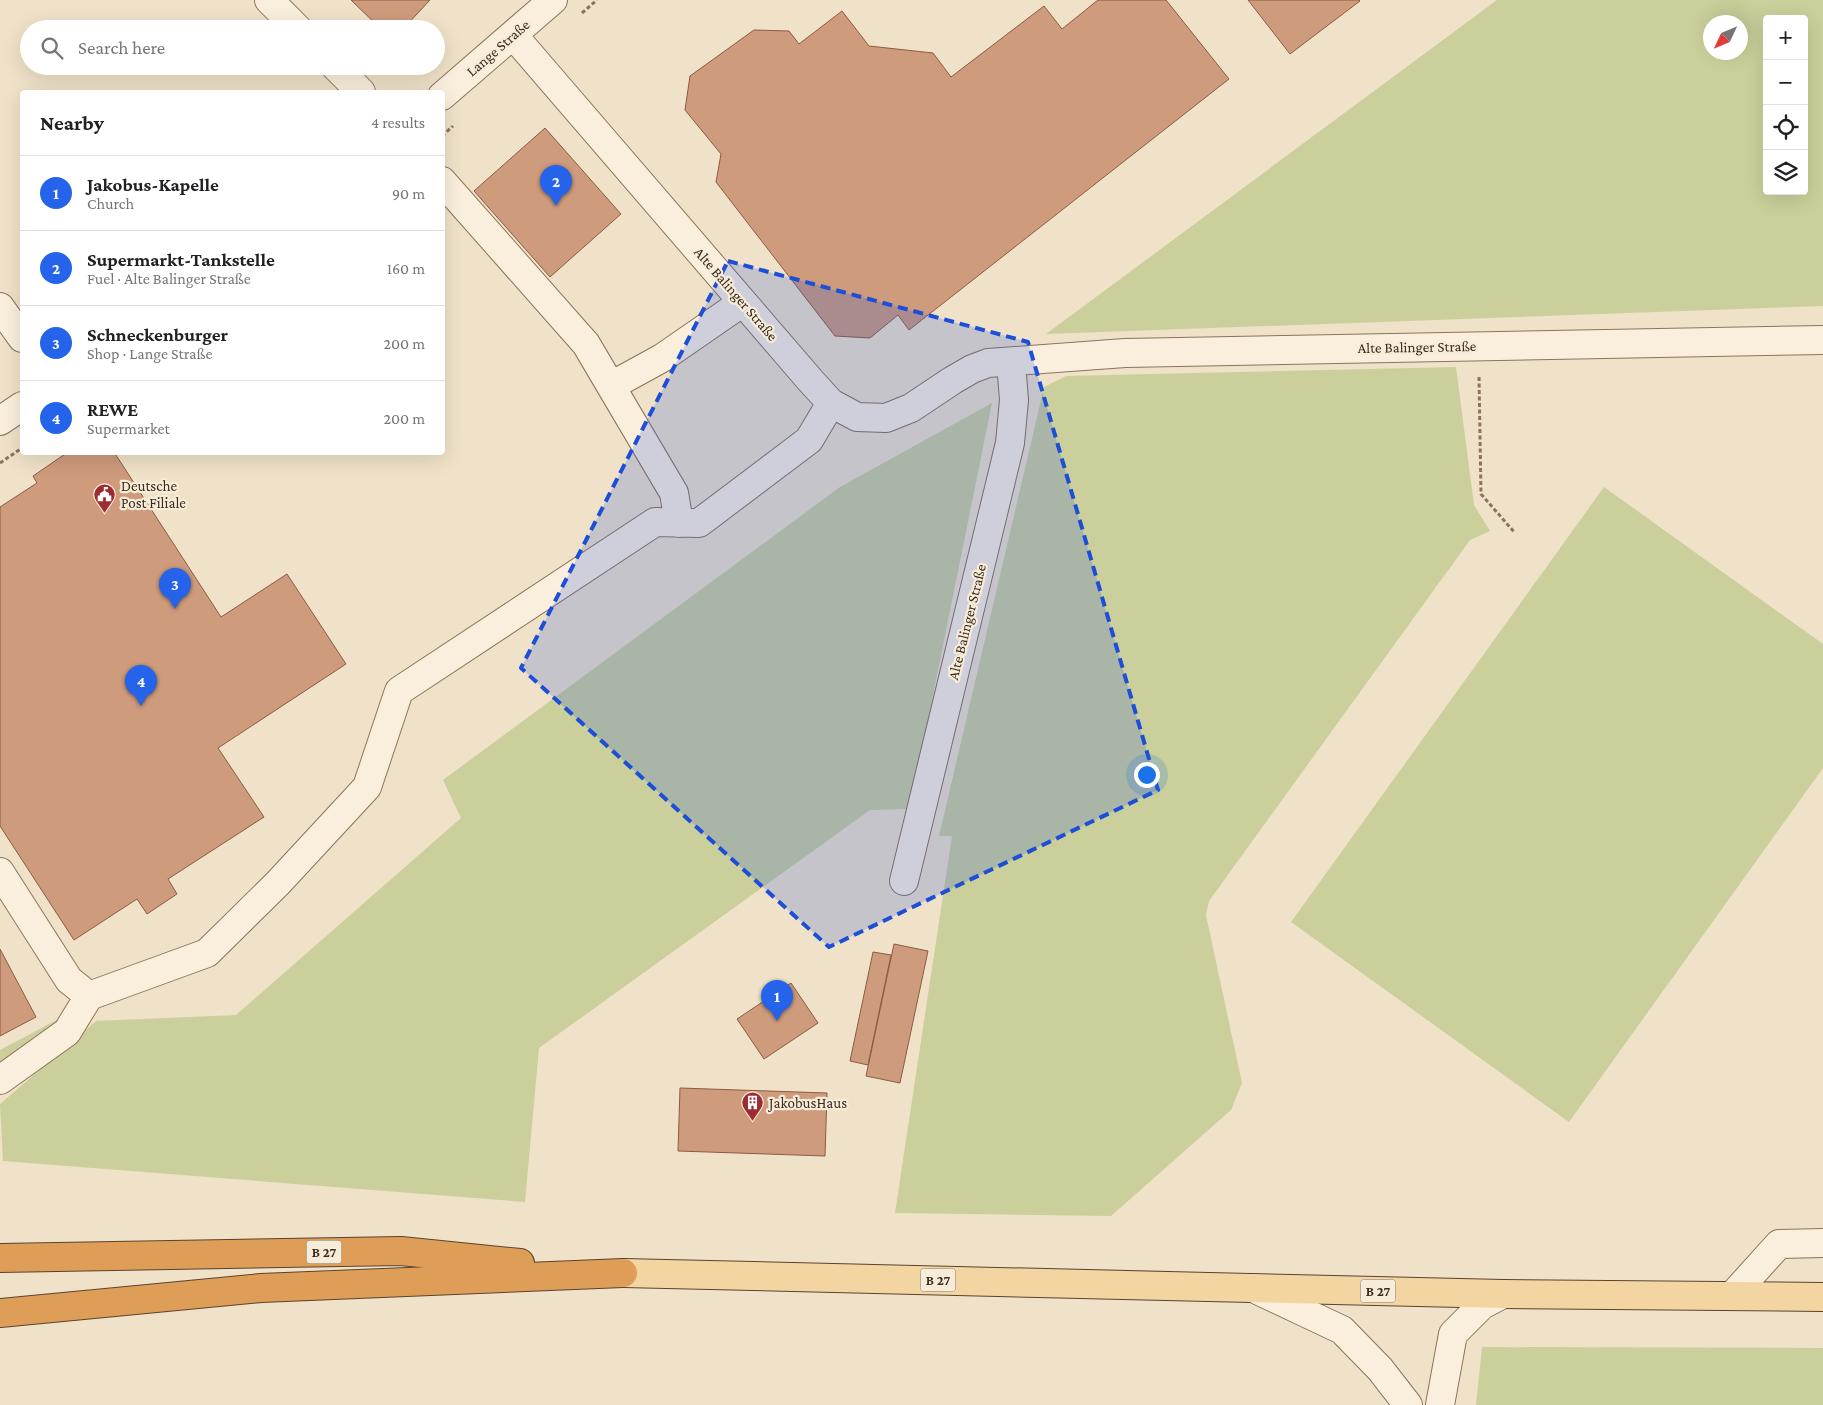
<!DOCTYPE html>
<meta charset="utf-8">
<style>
:root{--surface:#fff;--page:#f2f2f2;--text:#202124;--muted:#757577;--line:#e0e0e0;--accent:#2563eb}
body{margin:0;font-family:"Crimson Pro",serif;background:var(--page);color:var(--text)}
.controls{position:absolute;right:15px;top:15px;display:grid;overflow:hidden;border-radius:5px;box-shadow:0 5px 20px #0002}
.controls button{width:45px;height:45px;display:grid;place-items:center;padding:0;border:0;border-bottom:1px solid var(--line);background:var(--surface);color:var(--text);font:25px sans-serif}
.compass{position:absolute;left:1703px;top:15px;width:45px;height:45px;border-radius:50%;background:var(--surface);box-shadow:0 5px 20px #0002;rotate:226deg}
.you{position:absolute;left:1146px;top:774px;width:18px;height:18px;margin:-12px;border:4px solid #fff;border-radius:50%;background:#1a73e8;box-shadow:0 0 0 8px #1a73e833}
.badge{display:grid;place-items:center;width:32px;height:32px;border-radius:50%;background:var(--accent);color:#fff;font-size:16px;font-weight:700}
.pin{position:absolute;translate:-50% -41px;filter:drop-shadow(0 1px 2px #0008)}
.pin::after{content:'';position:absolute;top:26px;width:18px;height:15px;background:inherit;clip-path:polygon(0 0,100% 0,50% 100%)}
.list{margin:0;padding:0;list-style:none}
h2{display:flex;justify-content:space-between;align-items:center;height:65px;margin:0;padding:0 20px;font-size:21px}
h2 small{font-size:16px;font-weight:400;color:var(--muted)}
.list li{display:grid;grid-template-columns:32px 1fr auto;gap:15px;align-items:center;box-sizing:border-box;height:75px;padding:0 20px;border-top:1px solid var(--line)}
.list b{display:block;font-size:19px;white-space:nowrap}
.list p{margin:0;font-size:16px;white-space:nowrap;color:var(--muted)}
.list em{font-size:16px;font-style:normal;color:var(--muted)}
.icon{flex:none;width:28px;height:28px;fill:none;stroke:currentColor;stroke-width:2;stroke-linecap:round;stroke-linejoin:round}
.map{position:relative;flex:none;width:1823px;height:1405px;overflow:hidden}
.search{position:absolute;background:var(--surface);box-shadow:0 5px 20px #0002;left:20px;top:20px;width:425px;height:55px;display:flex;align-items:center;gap:12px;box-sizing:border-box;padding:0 18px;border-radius:28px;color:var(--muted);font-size:19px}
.panel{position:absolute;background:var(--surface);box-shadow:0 5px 20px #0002;left:20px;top:90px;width:425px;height:365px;border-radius:5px}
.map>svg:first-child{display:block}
</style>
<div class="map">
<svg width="1823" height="1405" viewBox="0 0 1823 1405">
<rect width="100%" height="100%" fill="#f0e2c8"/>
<path fill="#cbcf9b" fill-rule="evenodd" d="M1497,0H1823V306L1046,334ZM1767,19H1804V191H1767ZM1740,22V52H1710V22Z
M1456,367L1474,505L1490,531L1470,540L1209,901L1206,915L1242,1083L1231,1110L1111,1216L895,1213L952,836H939L1044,387L1066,376Z
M992,403L910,809L870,810L539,1048L525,1202L3,1161L0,1104L96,1021L236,1015L461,818L443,780L840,487Z
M1604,487L1823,644V768L1569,1122L1291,922Z
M64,1016L0,1063V1050Z
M1482,1347L1823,1348V1405H1476Z"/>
<path fill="#ce9b7d" stroke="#8c5b41" d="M351,0H430L403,29H381Z
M1098,0H1166L1229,79L909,330L898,315L870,338L835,336L716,182L721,154L685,110L690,76L754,30L789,31L799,44L842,11L869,46L933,53L951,77L1044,6L1062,29Z
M1248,0H1359L1360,1L1290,54Z
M545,128L621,214L550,277L474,191Z
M68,452H114L221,617L287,574L346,664L218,748L264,817L168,879L177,894L147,914L137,899L74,940L0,826V507L37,483L33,476Z
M894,944L928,951L900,1083L866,1076Z
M0,949L36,1017L0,1036Z
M873,952L891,955L868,1065L850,1061Z
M791,983L818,1023L764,1059L737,1019Z
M680,1088L827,1093L825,1156L678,1151Z"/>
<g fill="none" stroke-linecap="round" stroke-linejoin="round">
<defs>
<path id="minor" d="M269,0L298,29
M513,35L810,380L831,403L857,417L886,418L911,408L953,380L972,369L988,363L1125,353L1823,340
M335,66L361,92
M442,96L553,0
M442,181L586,344L674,493L679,523
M0,307L22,338
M611,386L662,358L743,302
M0,421L22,406
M0,872L69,980L89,996
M904,881L1010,443L1014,400L1011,362
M0,1080L67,1032L89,996L207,953L278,883L367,787L399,691L655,522L699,523L809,440L831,403
M1253,1288L1342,1330L1380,1369L1408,1405
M1732,1296L1779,1244L1823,1243
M1440,1405L1453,1334L1482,1305L1503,1294"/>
<path id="major" d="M623,1273L1503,1294L1823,1297"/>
<path id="highway" d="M0,1258L401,1251L520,1263
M0,1313L261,1288L623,1273"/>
</defs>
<use href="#minor" stroke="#8c735c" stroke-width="30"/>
<use href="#major" stroke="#5a4230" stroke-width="30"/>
<use href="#highway" stroke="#5a4230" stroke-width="30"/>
<path stroke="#8c735c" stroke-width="3" stroke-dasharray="4 2.5" stroke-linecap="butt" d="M582,13L597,0
M442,136L453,126
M1479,377L1481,494L1515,533
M0,463L22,448"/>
<use href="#minor" stroke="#faefdc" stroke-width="28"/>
<use href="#major" stroke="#f2d5a0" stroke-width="28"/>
<use href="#highway" stroke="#df9e58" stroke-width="28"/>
</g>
<path fill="#1d4ed8" fill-opacity="0.2" stroke="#1d4ed8" stroke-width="4" stroke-dasharray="10 6" stroke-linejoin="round" d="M728,261L1028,342L1158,790L829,947L521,668Z"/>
<defs>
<symbol id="civic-pin" viewBox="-11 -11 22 30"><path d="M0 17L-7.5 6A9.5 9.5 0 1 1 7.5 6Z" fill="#9d2b31" stroke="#f7ecd8"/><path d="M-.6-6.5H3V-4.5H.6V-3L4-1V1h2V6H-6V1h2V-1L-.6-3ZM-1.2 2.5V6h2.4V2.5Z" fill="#fff"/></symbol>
<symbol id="building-pin" viewBox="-11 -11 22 30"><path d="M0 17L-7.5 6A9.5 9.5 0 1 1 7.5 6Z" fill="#9d2b31" stroke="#f7ecd8"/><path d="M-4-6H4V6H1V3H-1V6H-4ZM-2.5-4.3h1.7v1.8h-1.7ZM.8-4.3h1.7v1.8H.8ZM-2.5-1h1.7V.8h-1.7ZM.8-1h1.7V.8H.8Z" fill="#fff"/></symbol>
</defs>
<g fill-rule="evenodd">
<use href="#civic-pin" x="92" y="482" width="25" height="34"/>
<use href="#building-pin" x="740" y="1090" width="25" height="34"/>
</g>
<g text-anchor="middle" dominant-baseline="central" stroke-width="4.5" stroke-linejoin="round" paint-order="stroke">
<g fill="#f7ecd8" stroke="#746657" stroke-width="1">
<rect x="306.5" y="1240.5" width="35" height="23" rx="4"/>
<rect x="920.5" y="1268.5" width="35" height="23" rx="4"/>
<rect x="1360.5" y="1279.5" width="35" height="23" rx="4"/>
</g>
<g font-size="14" font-weight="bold" fill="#3c2c20">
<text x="324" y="1252">B 27</text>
<text x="938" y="1280">B 27</text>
<text x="1378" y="1291">B 27</text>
</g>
<g font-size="15" fill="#3c2c20" stroke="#f7ecd8">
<text transform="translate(498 48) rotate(-41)">Lange Straße</text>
<text transform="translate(736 294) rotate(49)">Alte Balinger Straße</text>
<text transform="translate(1417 347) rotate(-1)">Alte Balinger Straße</text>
<text transform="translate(967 622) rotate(-76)">Alte Balinger Straße</text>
</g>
<g font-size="15" fill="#3c2c20" stroke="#f7ecd8" text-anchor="start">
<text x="121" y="486">Deutsche<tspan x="121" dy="17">Post Filiale</tspan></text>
<text x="769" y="1103">JakobusHaus</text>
</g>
</g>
</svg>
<div class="controls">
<button>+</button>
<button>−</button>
<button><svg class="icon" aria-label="locate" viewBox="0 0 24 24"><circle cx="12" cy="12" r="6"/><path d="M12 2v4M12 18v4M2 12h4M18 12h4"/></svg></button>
<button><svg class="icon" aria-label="layers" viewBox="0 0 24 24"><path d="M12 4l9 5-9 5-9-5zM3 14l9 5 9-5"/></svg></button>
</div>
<svg class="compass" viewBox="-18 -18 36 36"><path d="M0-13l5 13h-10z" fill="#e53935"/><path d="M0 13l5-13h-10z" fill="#757577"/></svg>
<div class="you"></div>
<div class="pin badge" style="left:777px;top:1021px">1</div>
<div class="pin badge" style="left:556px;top:206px">2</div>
<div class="pin badge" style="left:175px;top:609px">3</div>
<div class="pin badge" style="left:141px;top:706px">4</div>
<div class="search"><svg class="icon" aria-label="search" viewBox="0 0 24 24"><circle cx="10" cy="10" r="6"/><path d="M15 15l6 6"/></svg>Search here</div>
<section class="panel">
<h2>Nearby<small>4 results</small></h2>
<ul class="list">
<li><span class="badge">1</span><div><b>Jakobus-Kapelle</b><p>Church</p></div><em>90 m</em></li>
<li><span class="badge">2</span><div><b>Supermarkt-Tankstelle</b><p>Fuel · Alte Balinger Straße</p></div><em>160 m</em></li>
<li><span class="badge">3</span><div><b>Schneckenburger</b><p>Shop · Lange Straße</p></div><em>200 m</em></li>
<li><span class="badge">4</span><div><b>REWE</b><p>Supermarket</p></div><em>200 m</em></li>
</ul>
</section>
</div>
